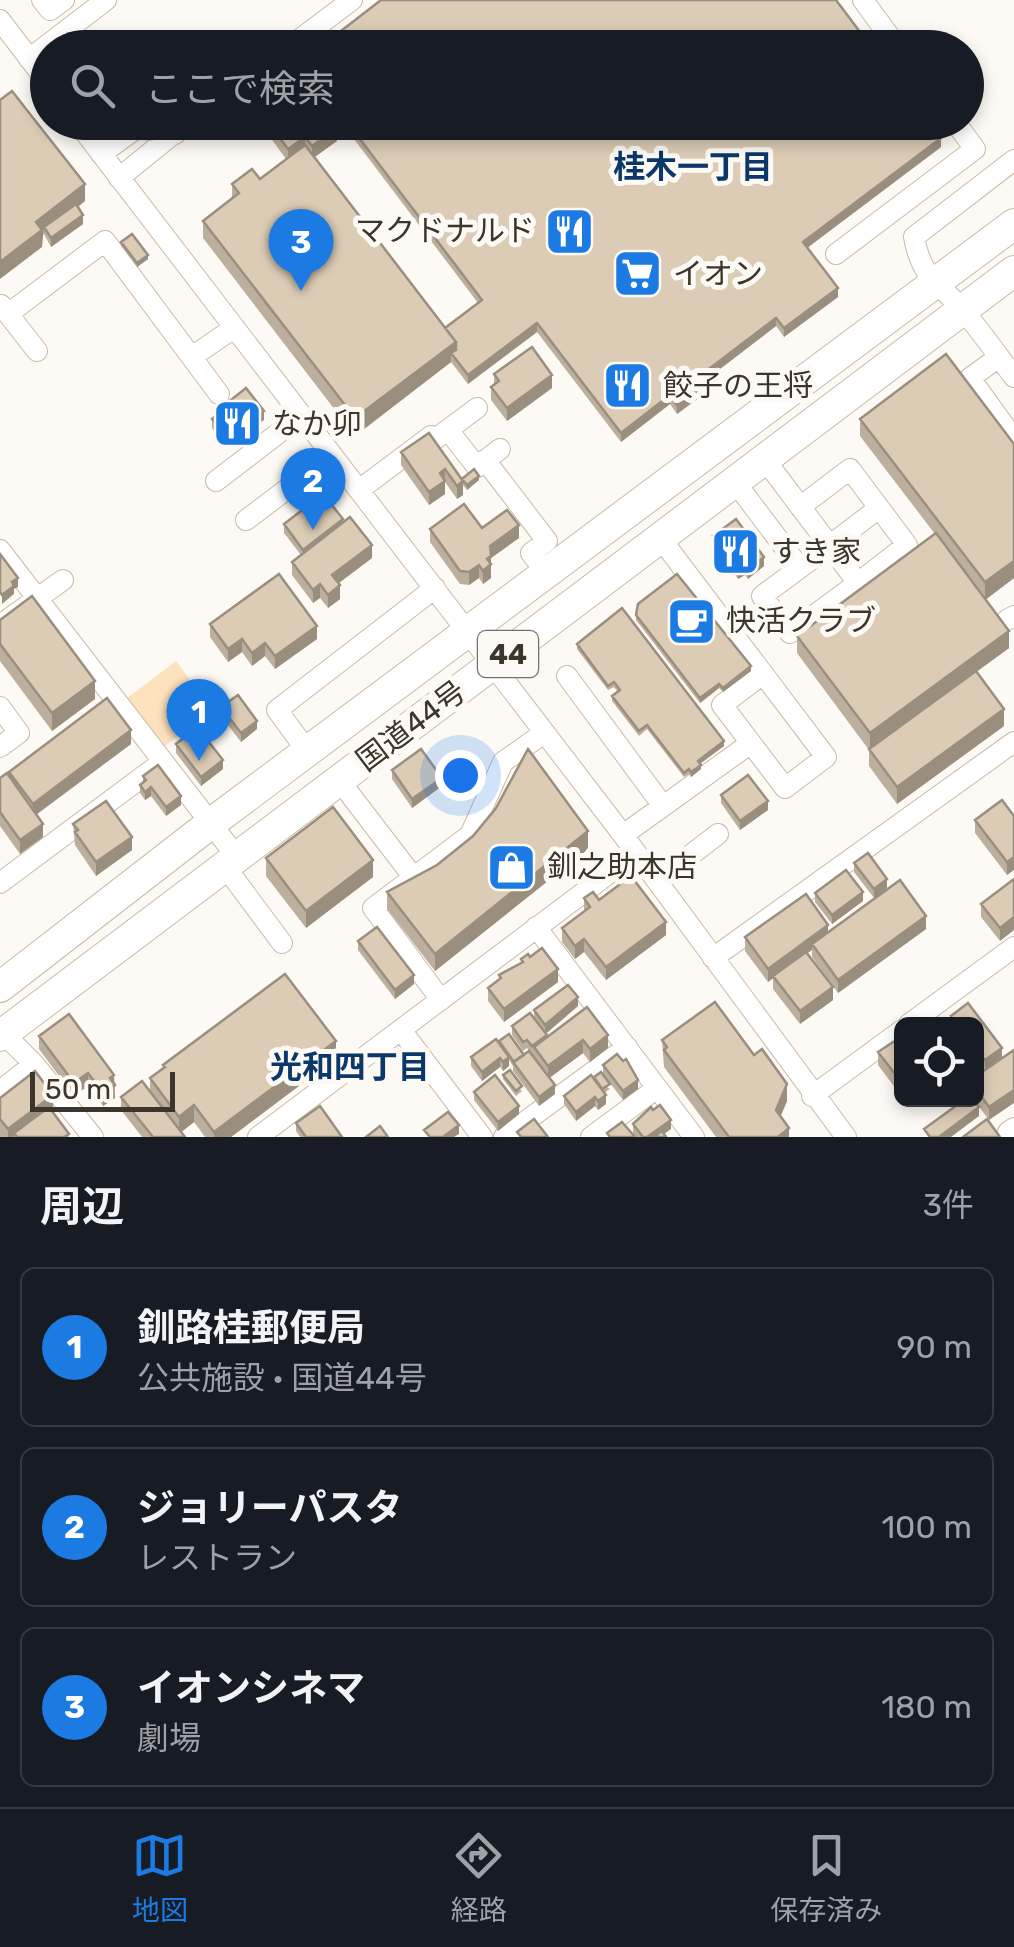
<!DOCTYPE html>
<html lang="ja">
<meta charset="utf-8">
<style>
:root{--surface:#171b24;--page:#20242c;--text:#f1f3f6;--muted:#9ea1a6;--line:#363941;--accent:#1c7ae3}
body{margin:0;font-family:Rubik,"Noto Sans JP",sans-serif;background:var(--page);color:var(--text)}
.controls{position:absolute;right:30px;bottom:30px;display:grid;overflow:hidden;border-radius:15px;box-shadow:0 5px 15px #0003}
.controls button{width:90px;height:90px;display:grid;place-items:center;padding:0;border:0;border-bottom:2px solid var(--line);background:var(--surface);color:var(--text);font:50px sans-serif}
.scale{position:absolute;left:30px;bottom:25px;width:145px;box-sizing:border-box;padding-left:10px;border:5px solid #3c352c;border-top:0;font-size:28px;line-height:35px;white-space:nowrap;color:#3c352c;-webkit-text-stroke:8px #fdfaf5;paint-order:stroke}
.you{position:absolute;left:460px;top:775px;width:35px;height:35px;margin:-25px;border:8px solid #fff;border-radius:50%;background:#1a73e8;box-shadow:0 0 0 15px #1a73e833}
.badge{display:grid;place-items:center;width:65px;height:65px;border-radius:50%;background:var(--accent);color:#fff;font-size:32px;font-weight:700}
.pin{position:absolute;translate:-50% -82px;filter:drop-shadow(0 2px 5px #0008)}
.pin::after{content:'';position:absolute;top:52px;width:35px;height:30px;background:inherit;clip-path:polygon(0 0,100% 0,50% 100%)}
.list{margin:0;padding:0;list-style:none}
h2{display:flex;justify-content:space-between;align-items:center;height:130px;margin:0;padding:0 40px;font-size:42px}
h2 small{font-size:32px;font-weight:400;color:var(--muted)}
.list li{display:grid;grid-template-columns:65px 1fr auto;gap:30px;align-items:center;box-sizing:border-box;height:160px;margin:0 20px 20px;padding:0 20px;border:2px solid var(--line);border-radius:15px}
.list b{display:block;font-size:38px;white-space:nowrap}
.list p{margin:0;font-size:32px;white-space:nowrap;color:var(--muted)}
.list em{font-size:32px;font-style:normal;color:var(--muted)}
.icon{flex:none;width:55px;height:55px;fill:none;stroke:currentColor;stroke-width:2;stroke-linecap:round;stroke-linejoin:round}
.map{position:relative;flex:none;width:1014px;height:1137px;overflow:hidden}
.search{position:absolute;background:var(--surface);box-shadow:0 5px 15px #0003;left:30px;right:30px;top:30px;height:110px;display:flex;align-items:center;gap:25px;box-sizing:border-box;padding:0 35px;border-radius:55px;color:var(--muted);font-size:38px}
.sheet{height:670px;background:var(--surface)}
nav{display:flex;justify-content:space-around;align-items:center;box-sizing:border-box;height:140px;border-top:2px solid var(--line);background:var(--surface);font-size:28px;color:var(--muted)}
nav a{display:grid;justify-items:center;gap:5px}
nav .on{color:var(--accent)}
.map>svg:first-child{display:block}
</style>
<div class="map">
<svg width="1014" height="1137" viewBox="0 0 1014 1137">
<rect width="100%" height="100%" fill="#fdfaf5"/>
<path fill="#fde2be" d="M176,661L213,711L159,750L122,702Z"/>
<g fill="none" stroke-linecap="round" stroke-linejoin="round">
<defs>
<path id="minor" d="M42,0L50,10L64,0
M863,0L898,48
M0,20L48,83
M288,48L352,0
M29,59L106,0
M77,122L623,835L846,1137
M101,154L137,128L175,134
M1014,160L914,237C922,281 941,283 966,314C983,334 998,356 1014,377
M119,178L188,122
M836,254L975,149L955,122
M1,305L37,351
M8,314L105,241L219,394
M193,356L234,328
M999,357L970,378L1014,439
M448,430L477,467L500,449
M485,460L547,541L531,553L546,572
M765,460L858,583L790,633L762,596C801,567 840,538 879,508
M216,481L302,415
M735,482L800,568
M359,490L431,436L434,440L477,408
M800,507L850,469L907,545L858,583
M246,520L332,455
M661,539L826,757L785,788L722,705L763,674
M0,550L236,856
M1007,620L1014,616
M0,625L63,580
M567,676L663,806
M0,707L19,733L0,747
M308,752L277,710L435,588
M339,780L414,878
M623,835L751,743
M224,865L282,943
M657,881L718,834
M0,883L161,763
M536,927L694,1137
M713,958L1014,742
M441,1000L373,908L470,835L503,762L544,733
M909,1024L1014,947
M0,1030L34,1064L93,1137
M401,1030L482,1137
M0,1091L34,1064
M812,1096L902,1030
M1008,1132L1014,1128
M258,1137L636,853
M504,1137L627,1047
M591,1137L657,1088"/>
<path id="highway" d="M0,987L210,824L1014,224
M0,1036L1014,271"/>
</defs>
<use href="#minor" stroke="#cbbba6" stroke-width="22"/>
<use href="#highway" stroke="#cbbba6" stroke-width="32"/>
<use href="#minor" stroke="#fff" stroke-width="20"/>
<use href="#highway" stroke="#fff" stroke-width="30"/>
</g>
<path fill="#bdaf9d" d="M0,100L85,201L78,207L83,224L51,247L44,234L42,235V247Z
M259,122H333L337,141L314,157L445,328L478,303L341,122H929L941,147L807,248L838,297L784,337L776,326L699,385L697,399L677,414L670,404L621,442L537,332L468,384L451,362L355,436L203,238V221L232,199V184L260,179L286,159Z
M121,242L148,259L137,267L121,246Z
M494,374L552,388L507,421L491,400V387L494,385Z
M227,403L264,420L225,444L212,428V419L227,406Z
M860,419L1014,444V578L985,600L1009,648L977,671L1004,726L897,804L869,766V750L797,653V636L935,534L860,436Z
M429,433L462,480H479L467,490L463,485V495L457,499L445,482V494L429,505L401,465V452Z
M343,523L372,558L339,583L340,599L328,608L320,598L313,603L292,575V562L301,555L284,533V524Z
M482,528L519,538L491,558V578L483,584L479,578L469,585L460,584L430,542V529Z
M713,536L764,566L748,579L745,575L738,579L731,569L728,571L720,562V554L713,545Z
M636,615L751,671L723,692L719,688L700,703L636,620Z
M0,620L95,699L52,731L0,661Z
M210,624L317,639L275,669L265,656L252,666L242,652L228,662L210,637Z
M577,644L724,746L700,764L701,769L691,777L689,774L684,777L647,729L639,736L612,701V696L618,692L614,687L608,690L577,649Z
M221,707L257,729L241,742L221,716Z
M131,744L37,814L43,837L20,854L0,826V778L9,777V772Z
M176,744L223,769L201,786L176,753Z
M392,770L442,786L412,808L392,779Z
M143,776L181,805L166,816L151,796L145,800L140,793V785L143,782Z
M721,795L768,810L740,830L721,803Z
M496,808L588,849L435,971L387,909V892L437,865L473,836Z
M1014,816L1007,875L975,833V820Z
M73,824L132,850L96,876L75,845Z
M266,858L373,877L306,928L266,876Z
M854,863L887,888L874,898L854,872Z
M1014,879L1000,941L981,917V904Z
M815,893L863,901L832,924L815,902Z
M584,898L599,900L666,935L606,980L584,952L575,959L562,942V928L584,912Z
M926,929L838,993L812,957V950L807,953L833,1000L800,1024L773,989V978L768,982L745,951V937L828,932Z
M358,941L414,984L395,999L358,950Z
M521,959L558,982L504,1022L488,1001V988L499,980V975L521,963Z
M968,1003L1002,1048V1057L985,1069L976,1058V1024H951V1016Z
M578,1006L546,1034L547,1037L587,1007L608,1048L590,1062L583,1053L549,1078L555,1094L539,1106L513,1071V1066L509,1060V1066L503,1071L500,1067L482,1081L471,1066V1057L499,1043L524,1055L529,1051L527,1048L523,1051L512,1035V1026L534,1018V1010Z
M39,1036L114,1083L115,1098L103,1106L88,1086L74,1096L39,1049Z
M902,1036V1097L878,1065V1052Z
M662,1040L787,1101L780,1117L789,1137H716L664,1067Z
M1014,1050L989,1120L974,1100H976V1076Z
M336,1058L231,1137H205L194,1122L181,1132L185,1137H142L121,1110V1097L150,1092V1078L163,1068V1065Z
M603,1065L638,1089L623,1100L603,1074Z
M503,1075L522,1091L516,1096L503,1079Z
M594,1079L610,1089L604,1093L606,1104L598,1110L595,1106L576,1121L564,1104V1096Z
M474,1092L519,1114L498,1131L474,1100Z
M0,1098L53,1108L51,1110L69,1137H0Z
M904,1100H930L920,1107L908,1105Z
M296,1123L342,1137H300L296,1131Z
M633,1124L671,1129L664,1134L666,1137H636L633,1133Z"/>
<path fill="#9a8f7f" d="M337,127V141L312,159V146Z
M305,137V150L288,162V149Z
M941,138V147L803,251V242Z
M85,184V201L46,231L44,227L42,247L0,279V262L36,222Z
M83,215V224L51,247V238Z
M148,255V259L137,267V263Z
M838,288V297L784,337V328Z
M776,318V326L699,385L697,399L677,414V405L693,385L697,378Z
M537,323V332L468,384V375Z
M456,342V359L451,353V362L355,436V418Z
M552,375V388L507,421V408Z
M670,395V404L621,442V433Z
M264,411V420L225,444V436Z
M445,469V494L429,505V492L440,473Z
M479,476V480L467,490V485Z
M463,481V495L457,499V486Z
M343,519V528L303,559V550Z
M519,525V538L491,558V578L483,584V571L490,546Z
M372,545V558L332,588V575Z
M764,557V566L748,579V570Z
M1014,561V578L985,600V582Z
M479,565V578L469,585V572Z
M745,566V575L738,579V571Z
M18,578V587L14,589V594L2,604V595L12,582Z
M320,584V598L313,603V590Z
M340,585V599L328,608V595Z
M317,626V639L275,669V656Z
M1009,631V648L870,750V733Z
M242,639V652L228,662V649Z
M265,643V656L252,666V653Z
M751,666V671L723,692V688Z
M95,681V699L52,731V713Z
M719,684V688L700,703V698Z
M1004,709V726L897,804V787Z
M257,721V729L241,742V733Z
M131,730V744L33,817V804Z
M724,741V746L698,765V761Z
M223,760V769L201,786V777Z
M701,765V769L691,777V772Z
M442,778V786L412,808V799Z
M151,787V796L145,800V792Z
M181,796V805L166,816V807Z
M768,801V810L740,830V821Z
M43,824V837L20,854V840Z
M588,831V849L435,971V954Z
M132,837V850L96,876V862Z
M1014,857V870L1007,875V862Z
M373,860V877L306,928V911Z
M887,879V888L874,898V889Z
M863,892V901L832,924V915Z
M926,916V929L838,993V980Z
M1014,917V930L1000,941V928Z
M666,922V935L606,980V967Z
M828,925V938L812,944V950L768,982V969Z
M584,939V952L575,959V946Z
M558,969V982L504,1022V1009Z
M414,975V984L395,999V990Z
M833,987V1000L800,1024V1011Z
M578,997V1006L545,1034V1025Z
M608,1035V1048L590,1062V1049Z
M583,1040V1053L548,1079V1066Z
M336,1041V1058L231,1137H214V1132Z
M1002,1048V1057L985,1069V1060Z
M509,1057V1066L503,1071V1062Z
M500,1058V1067L482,1081V1072Z
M88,1073V1086L74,1096V1083Z
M114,1075L115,1098L103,1106V1093L110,1078Z
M638,1080V1089L623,1100V1091Z
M787,1084V1101L776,1127V1110Z
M555,1085V1094L539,1106V1097Z
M1014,1090V1103L989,1120V1107Z
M53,1095V1108L16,1136L14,1133V1137H8V1129Z
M606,1095V1104L598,1110V1101Z
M595,1097V1106L576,1121V1112Z
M920,1100H930L920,1107Z
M194,1105V1122L179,1134V1117Z
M519,1106V1114L498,1131V1122Z
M979,1107V1116L951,1137H939Z
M671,1120V1129L659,1137H647Z
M459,1125V1134L454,1137H443Z
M789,1128V1137H778Z"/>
<path fill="#dcccb6" stroke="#9a8f7f" stroke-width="2.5" d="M381,0H836L872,48H319Z
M12,91L85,184L36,222L42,230L0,262V100Z
M268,122H333L337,127L312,146L305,137L288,149Z
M347,122H929L941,138L803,242L838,288L784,328L776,318L697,378L699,381L693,385L697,390L677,405L670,395L621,433L537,323L468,375L451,353L456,350V342L445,328L482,300Z
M305,145L456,342L355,418L203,221L239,193L232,184L252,169L260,179Z
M76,204L83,215L51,238L44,227Z
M132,234L148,255L137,263L121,242Z
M532,347L552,375L507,408L491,387L499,381L494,374Z
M946,354L1014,444V561L985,582L860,419Z
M246,388L264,411L225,436L212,419L228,405L227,403Z
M429,433L463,481L457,486L445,469L440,473L445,481L429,492L401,452Z
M474,469L479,476L467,485L462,479Z
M323,494L343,519L303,550L284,524Z
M464,504L482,528L507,510L519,525L490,546L491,556L487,559L491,564L483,571L479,565L469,572L460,571L430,529Z
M350,517L372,545L332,575L340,585L328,595L320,584L313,590L292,562Z
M736,519L764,557L748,570L745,566L738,571L731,560L728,562L720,553L724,550L713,536Z
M936,533L1009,631L870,733L797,636Z
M0,554L18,578L12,582L14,586L2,595L0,592Z
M279,574L317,626L275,656L265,643L252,653L242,639L228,649L210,624Z
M677,574L751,666L723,688L719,684L700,698L636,615L638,604Z
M32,596L95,681L52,713L0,644V620Z
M622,608L724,741L698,761L701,765L691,772L689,769L684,773L647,725L639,731L612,696L620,690L614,682L608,686L577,644Z
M976,671L1004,709L897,787L869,749Z
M238,695L257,721L241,733L221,707Z
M107,698L131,730L33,804L9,772Z
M197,727L223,760L201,777L176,744Z
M421,749L442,778L412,799L392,770Z
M528,749L588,831L435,954L387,892L437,865L473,836L496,808Z
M158,765L181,796L166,807L151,787L145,792L140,785L146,780L143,776Z
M7,773L43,824L20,840L0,812V778Z
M748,775L768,801L740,821L721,795Z
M1002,800L1014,816V857L1007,862L975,820Z
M106,801L132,837L96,862L75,832L78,830L73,824Z
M333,807L373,860L306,911L266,858Z
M868,853L887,879L874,889L854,863Z
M846,870L863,892L832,915L815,893Z
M631,876L666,922L606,967L584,939L575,946L562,928L590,907L584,898L593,892L599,900Z
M1014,879V917L1000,928L981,904Z
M900,880L926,916L838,980L812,944Z
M806,894L828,925L768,969L745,937Z
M377,927L414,975L395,990L358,941Z
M542,948L558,969L504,1009L488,988L501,978L499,975L523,962L521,959L528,954L530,957Z
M806,952L833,987L800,1011L773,976Z
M285,974L336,1041L214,1132L194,1105L179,1117L150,1078L165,1067L163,1065Z
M568,985L578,997L545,1025L534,1010Z
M715,1002L754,1055L762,1049L787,1084L776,1110L789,1128L778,1137H729L664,1050L667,1047L662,1040Z
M968,1003L1002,1048L985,1060L976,1049V1024H958L951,1016Z
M587,1007L608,1035L590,1049L583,1040L548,1066L534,1047Z
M530,1013L547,1035L532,1046L527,1040L523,1042L512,1026Z
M69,1014L114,1075L110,1078L115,1085L103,1093L88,1073L74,1083L39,1036Z
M509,1034L524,1055L514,1062L499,1041Z
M902,1036V1083L878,1052Z
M496,1039L509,1057L503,1062L500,1058L482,1072L471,1057Z
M1014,1050V1090L989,1107L976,1089V1076Z
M529,1051L555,1085L539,1097L513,1062Z
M617,1054L623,1061L626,1059L638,1080L623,1091L603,1065Z
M510,1070L522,1086L516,1091L503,1075Z
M35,1071L53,1095L8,1129L0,1119V1098Z
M601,1072L610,1084L602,1089L594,1077Z
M495,1075L519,1106L498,1122L474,1092Z
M591,1075L606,1095L598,1101L595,1097L576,1112L564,1096Z
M142,1081L185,1137H153L121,1097Z
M964,1100H973L979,1107L939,1137H930L924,1129Z
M660,1105L671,1120L647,1137H643L633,1124L651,1107L653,1110Z
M320,1106L342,1137H306L296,1123Z
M49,1107L69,1134L64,1137H17L14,1133Z
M448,1112L459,1125L443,1137H430L424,1130Z
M534,1119L548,1137H521L517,1132Z
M987,1119L1000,1137H963Z
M622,1122L635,1137H610L607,1133Z
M380,1126L388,1137H366Z
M662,1131L666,1137H654Z"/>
<defs>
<symbol id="restaurant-square" viewBox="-11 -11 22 22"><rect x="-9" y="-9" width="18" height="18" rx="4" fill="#1c7ae3" stroke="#fdfaf5"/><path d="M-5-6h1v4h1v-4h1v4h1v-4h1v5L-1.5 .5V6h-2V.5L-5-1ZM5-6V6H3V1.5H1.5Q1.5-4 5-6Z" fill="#fff"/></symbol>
<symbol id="supermarket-square" viewBox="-11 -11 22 22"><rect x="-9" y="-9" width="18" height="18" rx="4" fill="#1c7ae3" stroke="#fdfaf5"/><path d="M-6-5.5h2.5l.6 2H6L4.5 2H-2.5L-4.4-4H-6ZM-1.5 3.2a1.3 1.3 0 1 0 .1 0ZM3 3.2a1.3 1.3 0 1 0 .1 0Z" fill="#fff"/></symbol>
<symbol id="cafe-square" viewBox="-11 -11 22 22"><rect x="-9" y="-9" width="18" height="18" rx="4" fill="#1c7ae3" stroke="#fdfaf5"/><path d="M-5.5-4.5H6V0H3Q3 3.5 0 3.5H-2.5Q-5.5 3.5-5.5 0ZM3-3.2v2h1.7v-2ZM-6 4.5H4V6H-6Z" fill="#fff"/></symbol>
<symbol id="shop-square" viewBox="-11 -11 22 22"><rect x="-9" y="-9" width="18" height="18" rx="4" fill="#1c7ae3" stroke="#fdfaf5"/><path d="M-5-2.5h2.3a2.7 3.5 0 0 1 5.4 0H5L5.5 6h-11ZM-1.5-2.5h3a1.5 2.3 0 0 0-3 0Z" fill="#fff"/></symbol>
</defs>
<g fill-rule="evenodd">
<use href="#restaurant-square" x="542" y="204" width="55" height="55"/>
<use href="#supermarket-square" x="610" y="246" width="55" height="55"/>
<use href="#restaurant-square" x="600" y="358" width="55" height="55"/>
<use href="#restaurant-square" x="210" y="396" width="55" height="55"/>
<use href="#restaurant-square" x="708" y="524" width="55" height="55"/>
<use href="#cafe-square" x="664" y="594" width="55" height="55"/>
<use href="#shop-square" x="484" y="840" width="55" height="55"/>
</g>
<g text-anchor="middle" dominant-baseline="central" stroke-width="10" stroke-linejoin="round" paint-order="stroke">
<rect fill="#fdfaf5" stroke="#767068" stroke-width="2.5" x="478" y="631" width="60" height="46" rx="8"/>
<g font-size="28" font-weight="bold" fill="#3c352c">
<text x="508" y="654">44</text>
</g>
<g font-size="30" fill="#3c352c" stroke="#fdfaf5" text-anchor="start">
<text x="535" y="231" text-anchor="end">マクドナルド</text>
<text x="673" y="274">イオン</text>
<text x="663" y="386">餃子の王将</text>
<text x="272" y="424">なか卯</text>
<text x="771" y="552">すき家</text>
<text x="726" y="621">快活クラブ</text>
<text x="547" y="867">釧之助本店</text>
</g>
<g font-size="30" fill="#3c352c" stroke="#fdfaf5">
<text transform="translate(411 726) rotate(-37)">国道44号</text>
</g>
<g font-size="32" font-weight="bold" fill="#0b3769" stroke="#fdfaf5">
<text x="693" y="167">桂木一丁目</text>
<text x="350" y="1067">光和四丁目</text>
</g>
</g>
</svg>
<div class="controls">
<button><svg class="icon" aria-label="locate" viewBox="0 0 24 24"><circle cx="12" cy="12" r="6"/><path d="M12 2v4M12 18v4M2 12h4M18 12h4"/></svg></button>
</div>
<div class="scale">50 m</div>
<div class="you"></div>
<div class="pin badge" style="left:199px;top:761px">1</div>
<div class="pin badge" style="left:313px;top:530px">2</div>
<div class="pin badge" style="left:301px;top:291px">3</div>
<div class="search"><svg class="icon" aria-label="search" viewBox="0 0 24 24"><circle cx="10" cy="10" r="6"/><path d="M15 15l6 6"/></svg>ここで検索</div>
</div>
<section class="sheet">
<h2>周辺<small>3件</small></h2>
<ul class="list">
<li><span class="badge">1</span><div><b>釧路桂郵便局</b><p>公共施設 · 国道44号</p></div><em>90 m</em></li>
<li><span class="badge">2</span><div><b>ジョリーパスタ</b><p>レストラン</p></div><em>100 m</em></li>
<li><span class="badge">3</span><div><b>イオンシネマ</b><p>劇場</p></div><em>180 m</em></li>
</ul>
</section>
<nav>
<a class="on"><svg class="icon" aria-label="map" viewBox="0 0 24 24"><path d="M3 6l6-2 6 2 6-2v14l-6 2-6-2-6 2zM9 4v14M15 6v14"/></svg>地図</a>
<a><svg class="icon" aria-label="directions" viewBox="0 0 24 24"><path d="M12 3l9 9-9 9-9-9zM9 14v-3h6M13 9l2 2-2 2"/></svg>経路</a>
<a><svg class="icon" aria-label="saved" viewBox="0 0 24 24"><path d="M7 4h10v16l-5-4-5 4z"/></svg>保存済み</a>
</nav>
